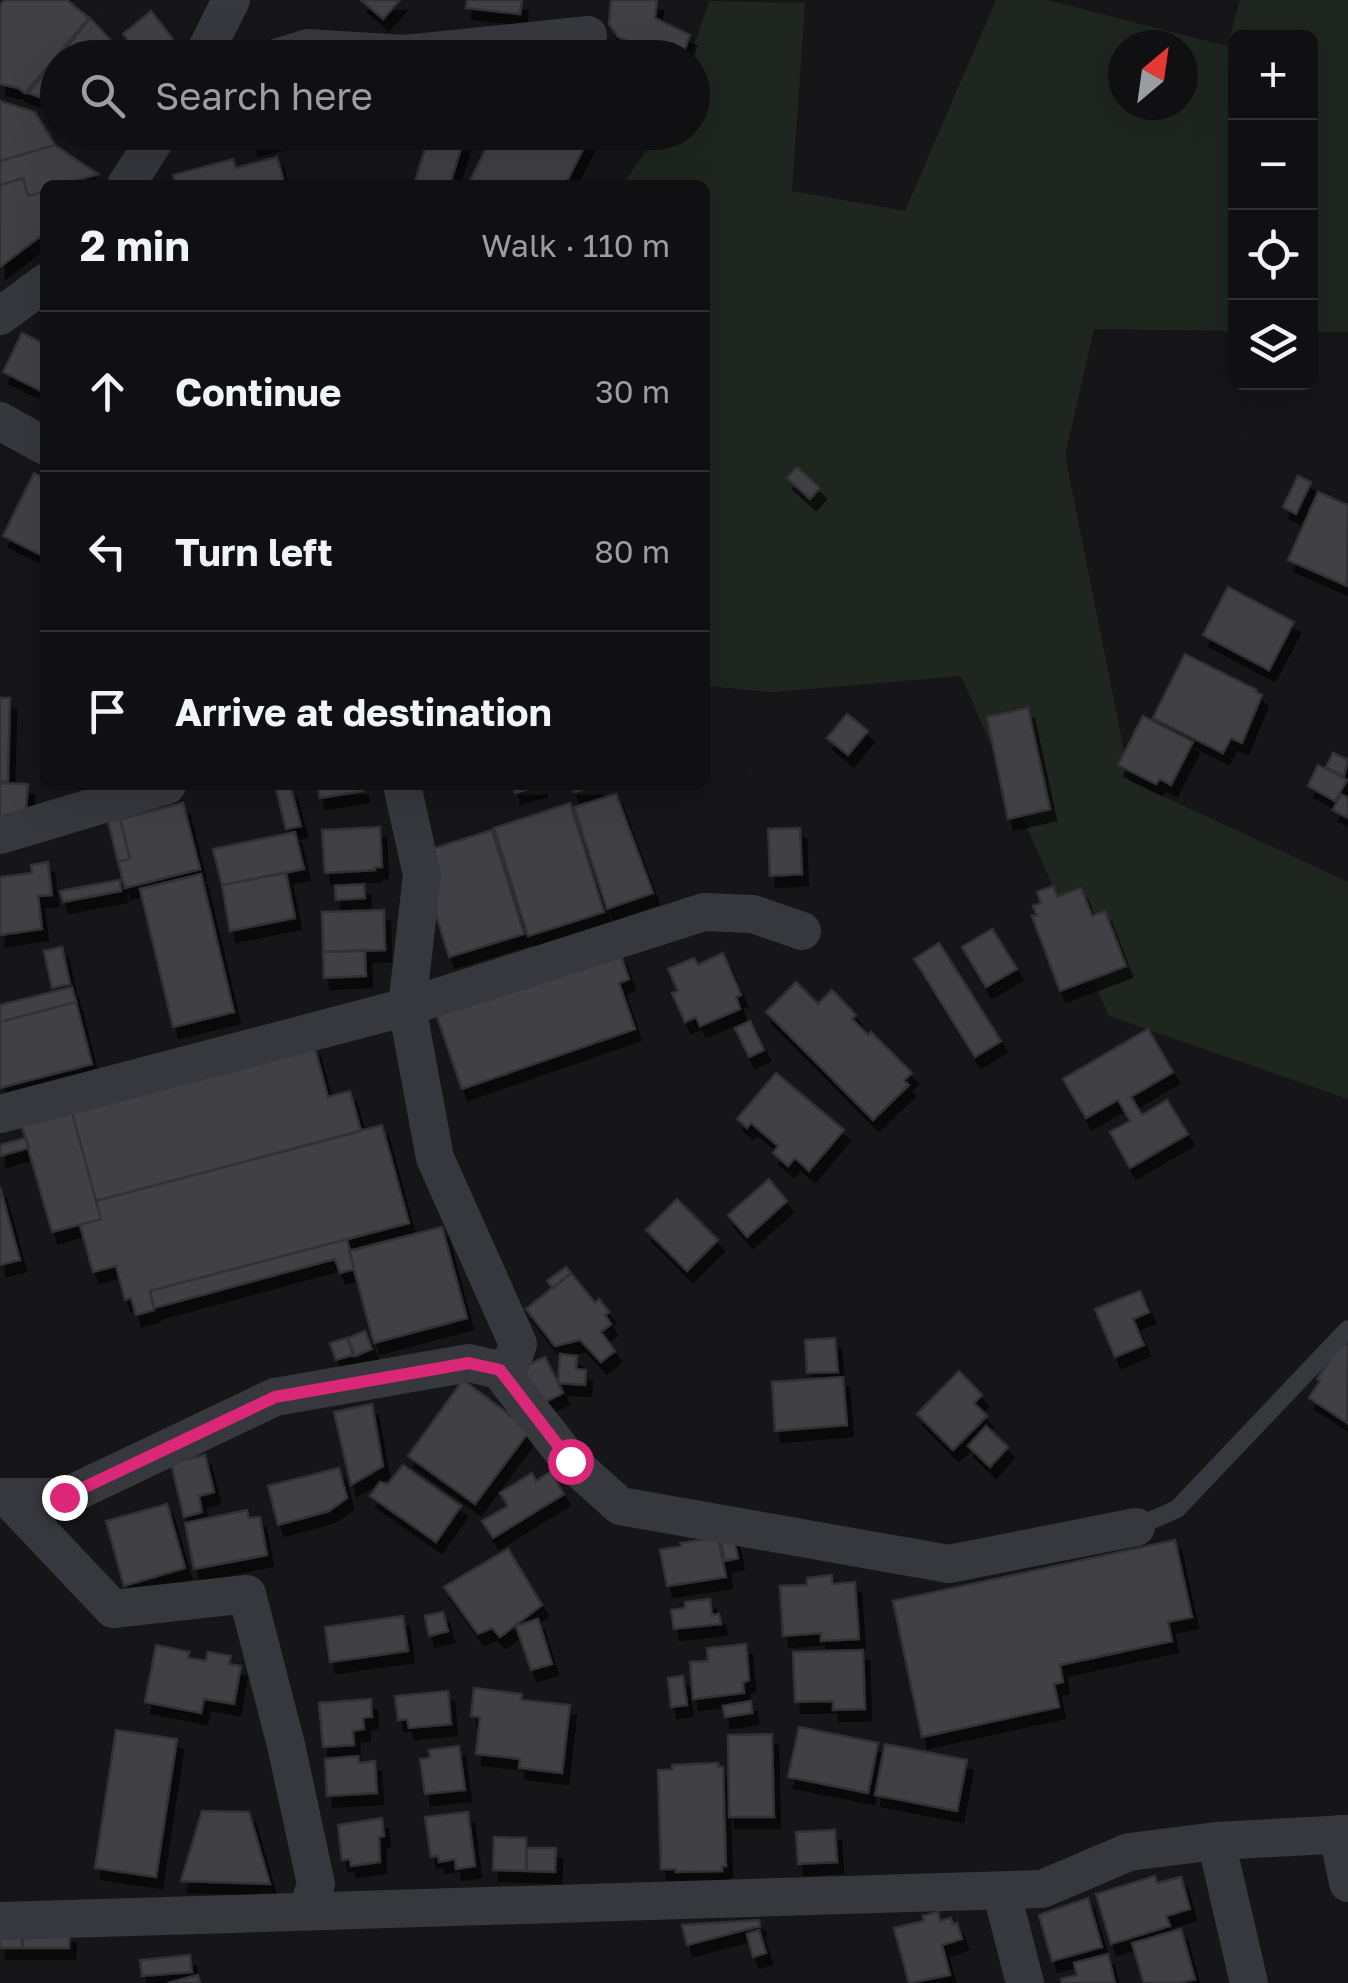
<!DOCTYPE html>
<meta charset="utf-8">
<style>
:root{--surface:#101012;--page:#1e1e20;--text:#f1f3f6;--muted:#9c9d9f;--line:#303032}
body{margin:0;font-family:"Golos Text",sans-serif;background:var(--page);color:var(--text)}
.controls{position:absolute;right:30px;top:30px;display:grid;overflow:hidden;border-radius:15px;box-shadow:0 10px 40px #0002}
.controls button{width:90px;height:90px;display:grid;place-items:center;padding:0;border:0;border-bottom:2px solid var(--line);background:var(--surface);color:var(--text);font:50px sans-serif}
.compass{position:absolute;left:1108px;top:30px;width:90px;height:90px;border-radius:50%;background:var(--surface);box-shadow:0 10px 40px #0002;rotate:29deg}
.stop{position:absolute;width:30px;height:30px;margin:-22px;border:8px solid #db2777;border-radius:50%;background:#fff}
.stop.end{background:#db2777;border-color:#fff;box-shadow:0 2px 10px #0008}
.list{margin:0;padding:0;list-style:none}
h2{display:flex;justify-content:space-between;align-items:center;height:130px;margin:0;padding:0 40px;font-size:42px}
h2 small{font-size:32px;font-weight:400;color:var(--muted)}
.list li{display:grid;grid-template-columns:65px 1fr auto;gap:30px;align-items:center;box-sizing:border-box;height:160px;padding:0 40px;border-top:2px solid var(--line)}
.list b{display:block;font-size:38px;white-space:nowrap}
.list em{font-size:32px;font-style:normal;color:var(--muted)}
.icon{flex:none;width:55px;height:55px;fill:none;stroke:currentColor;stroke-width:2;stroke-linecap:round;stroke-linejoin:round}
.map{position:relative;flex:none;width:1348px;height:1983px;overflow:hidden}
.search{position:absolute;background:var(--surface);box-shadow:0 10px 40px #0002;left:40px;top:40px;width:670px;height:110px;display:flex;align-items:center;gap:25px;box-sizing:border-box;padding:0 35px;border-radius:55px;color:var(--muted);font-size:38px}
.panel{position:absolute;background:var(--surface);box-shadow:0 10px 40px #0002;left:40px;top:180px;width:670px;height:610px;border-radius:15px}
.map>svg:first-child{display:block}
</style>
<div class="map">
<svg width="1348" height="1983" viewBox="0 0 1348 1983">
<defs>
<filter id="shadow"><feDropShadow dx="6" dy="11" stdDeviation="0" flood-color="#0009"/></filter>
</defs>
<rect width="100%" height="100%" fill="#161618"/>
<path fill="#1e261f" fill-rule="evenodd" d="M996,0H1047L1227,46L1240,0H1348V332H1311L1310,38H1236L1235,331L1094,329L1065,455L1130,781L1348,882V1099L1109,1016L961,676L774,692L705,686V185H622L659,133L692,132L690,57L709,1L805,3L792,191L905,211ZM1123,45H1183V105H1123Z"/>
<path fill="#404145" stroke="#303034" stroke-width="2.5" filter="url(#shadow)" d="M4,0H67L89,18L25,93L18,88L0,84V5Z
M361,0H400L383,19Z
M467,0H522L520,14L466,8Z
M611,0H657L655,18L690,35L682,58H652L635,49L636,44L618,37L609,24Z
M151,11L180,48L167,58H141L123,34Z
M90,18L127,58H58Z
M58,58V104L28,93Z
M0,101L35,112L55,145L0,161Z
M249,132H301L252,145Z
M430,132H466L450,185H414Z
M494,132H592L565,185H468Z
M55,145L98,174L63,185H45V191L28,196L23,178L0,185V161Z
M277,157L285,185H172L176,184L173,175L233,159L236,168Z
M23,178L28,196L45,191V233L0,267V185Z
M22,333L45,344V393L3,372Z
M797,467L820,488L810,499L787,478Z
M34,473L45,479V557L3,536Z
M1298,476L1311,482L1296,514L1283,507Z
M1318,492L1348,505L1347,586L1288,560Z
M1228,587L1294,622L1269,670L1203,635Z
M1185,654L1257,690L1256,692L1262,695L1242,743L1231,738L1223,753L1153,718Z
M0,698H10L8,782L0,781Z
M1028,708L1050,809L1008,819L987,717Z
M847,714L868,731L848,755L827,738Z
M1143,716L1193,742L1171,785L1160,779L1156,784L1118,765Z
M1333,753L1348,760L1344,776L1326,767Z
M1318,765L1347,780L1335,801L1308,786Z
M0,783L28,784L26,809L0,817Z
M275,785H290L301,826L286,829Z
M317,785H362L363,791L320,798Z
M513,785H542L515,793Z
M572,785H598L574,792Z
M616,794L653,893L607,909L574,807Z
M1341,794L1348,798V818L1333,810Z
M183,803L200,869L125,888L118,862L130,859L120,819Z
M570,803L604,912L528,936L494,828Z
M120,819L130,859L118,862L108,821Z
M380,827L382,867H375V870L325,873L322,830Z
M800,828L802,874L770,876L768,829Z
M492,830L524,934L449,957L433,905L429,850Z
M295,832L304,869L222,885L213,849Z
M48,862L52,895L38,896L42,929L0,935V877L32,873L31,865Z
M286,873L295,918L230,931L222,885Z
M201,874L234,1012L173,1027L140,889Z
M120,880L121,891L63,902L60,891Z
M364,884L365,898L336,900L335,886Z
M1053,886L1057,897L1081,888L1092,916L1105,911L1126,966L1060,991L1032,916L1037,915L1033,906L1041,903L1037,892Z
M384,910L385,950L323,952L322,912Z
M992,929L1017,969L986,987L962,947Z
M939,943L1001,1041L975,1057L914,959Z
M62,947L70,984L52,988L44,951Z
M365,950L366,976L324,978L323,952Z
M620,953L629,979L619,983L635,1029L462,1089L434,1008Z
M723,953L741,995L736,997L740,1009L700,1026L696,1017L685,1022L672,993L678,991L668,969L694,958L698,965Z
M796,982L818,1004L832,990L856,1015L852,1019L868,1035L871,1032L912,1073L904,1080L909,1085L873,1120L766,1012Z
M72,987L76,1002L0,1022V1005Z
M76,1002L92,1064L0,1088V1022Z
M750,1021L764,1050L749,1057L735,1028Z
M1148,1029L1173,1072L1131,1097L1142,1115L1167,1100L1188,1134L1130,1168L1110,1132L1130,1121L1118,1100L1086,1118L1063,1079Z
M314,1045L328,1097L350,1091L361,1131L96,1201L71,1109Z
M776,1073L844,1130L809,1171L795,1158L788,1166L773,1153L778,1146L751,1123L747,1128L737,1119Z
M71,1109L101,1219L52,1232L21,1123Z
M382,1125L409,1223L150,1291L154,1310L136,1315L131,1298L125,1300L116,1266L93,1272L80,1225L101,1219L96,1201Z
M26,1138L29,1148L0,1156V1145Z
M769,1179L787,1201L747,1237L728,1215Z
M0,1187L20,1260L0,1265Z
M677,1199L718,1240L687,1271L646,1230Z
M442,1227L467,1318L374,1343L349,1251Z
M347,1239L354,1269L340,1273L335,1259L154,1308L150,1291Z
M566,1267L571,1273L553,1288L547,1281Z
M571,1273L595,1303L599,1299L609,1312L605,1315L611,1324L601,1332L615,1351L601,1362L580,1340L555,1346L526,1309Z
M1140,1291L1149,1312L1133,1319L1144,1345L1115,1357L1095,1309Z
M365,1331L372,1349L355,1356L348,1338Z
M347,1338L353,1355L336,1360L330,1343Z
M835,1338L838,1372L807,1373L805,1340Z
M1342,1341L1348,1345L1347,1423L1309,1398L1320,1381L1317,1379Z
M560,1354L577,1356L576,1369L586,1370L585,1385L558,1383Z
M545,1357L563,1393L535,1407L517,1370Z
M959,1371L982,1395L974,1403L987,1416L953,1450L917,1414Z
M843,1377L847,1425L775,1431L772,1382Z
M463,1380L530,1430L475,1504L408,1456Z
M372,1404L383,1466L351,1485L334,1412Z
M986,1426L1008,1447L990,1467L968,1446Z
M205,1455L214,1492L199,1496L202,1512L184,1517L171,1463Z
M403,1465L461,1506L436,1542L370,1496L380,1482L388,1484Z
M339,1468L347,1498L329,1511L278,1525L268,1486Z
M550,1472L564,1494L493,1538L482,1521L508,1506L500,1493L532,1473L536,1481Z
M167,1504L185,1568L124,1586L106,1521Z
M247,1510L249,1518L260,1517L267,1555L194,1569L185,1523Z
M733,1536L738,1558L725,1561L720,1539Z
M718,1538L726,1577L667,1586L660,1550L681,1546L680,1543Z
M1175,1540L1192,1617L1168,1622L1172,1641L1060,1665L1063,1682L1054,1684L1059,1707L922,1737L893,1601Z
M508,1549L542,1605L500,1637L492,1628L478,1634L444,1587Z
M832,1575V1584L855,1582L859,1639L821,1641V1633L783,1636L780,1586L807,1585V1578Z
M710,1599L712,1615L719,1614L721,1624L674,1629L671,1610L685,1608V1602Z
M443,1612L448,1631L429,1636L425,1616Z
M403,1616L408,1651L330,1662L325,1627Z
M538,1619L552,1664L531,1670L516,1626Z
M746,1644L749,1680L743,1683L744,1693L693,1699L690,1662L708,1661L707,1648Z
M156,1645L189,1652L188,1658L206,1661L208,1652L231,1656L229,1664L241,1666L234,1704L204,1699L201,1713L145,1702Z
M863,1650L865,1709L833,1710V1701L795,1702L793,1652Z
M683,1676L687,1705L671,1707L668,1678Z
M474,1688L522,1694L521,1700L570,1705L562,1773L519,1768L520,1759L476,1754L480,1717L471,1716Z
M448,1691L451,1724L409,1728L407,1719L398,1720L395,1696Z
M371,1699L372,1717L363,1718L364,1729L353,1731L354,1745L323,1747L319,1703Z
M751,1701L752,1713L725,1717L723,1706Z
M799,1727L878,1743L868,1793L788,1777Z
M116,1730L177,1739L156,1877L95,1868Z
M772,1734L774,1817H729L728,1735Z
M885,1744L967,1760L957,1811L875,1795Z
M459,1746L465,1790L425,1794L420,1759L430,1758L429,1750Z
M358,1756L359,1763L375,1761L377,1793L327,1796L325,1759Z
M718,1763V1767H723L726,1866H722V1871L676,1872V1869H661L658,1770H672V1765Z
M202,1811L249,1812L270,1884L181,1881Z
M468,1812L475,1866L456,1869L455,1859L439,1862L438,1856L431,1857L425,1817Z
M382,1818L384,1836L379,1837L380,1862L351,1866L350,1859L342,1860L338,1825Z
M835,1830L837,1862L798,1864L796,1832Z
M494,1837L526,1838V1871L493,1870Z
M527,1848H556L555,1872L527,1871Z
M1155,1876L1157,1883L1181,1877L1190,1909L1166,1916L1170,1926L1111,1944L1096,1894Z
M1088,1898L1102,1947L1052,1961L1039,1915Z
M938,1912L940,1921L951,1918L953,1925L957,1923L962,1939L942,1945L950,1975L909,1983L894,1928L924,1921L923,1916Z
M759,1920L760,1926L687,1945L682,1925Z
M1181,1929L1195,1979L1180,1983H1144L1132,1943Z
M0,1930H22V1948H0Z
M759,1930L766,1953L753,1957L747,1934Z
M23,1932H70L69,1948H23Z
M1108,1954L1115,1983H1062L1061,1979L1077,1975L1074,1963Z
M190,1955L192,1972L142,1976L140,1960Z
M198,1975L200,1983H168Z"/>
<g fill="none" stroke-linecap="round" stroke-linejoin="round">
<path stroke="#37383d" stroke-width="18" d="M1136,1527L1177,1509L1348,1329"/>
<path stroke="#37383d" stroke-width="38" d="M202,58L231,0
M276,58L308,48L405,54L588,35
M126,185L160,132
M0,316L45,283
M0,421L45,446
M0,835L167,785
M0,1114L407,1007L704,912L753,914L802,931
M499,1370L570,1461L620,1506L949,1564L1136,1527
M0,1497H65L275,1397L469,1363L499,1370L512,1361L518,1344L435,1158L407,1007L422,875L402,785
M7,1497L113,1609L247,1594L286,1745L316,1884L307,1912
M1338,1834L1348,1883
M1216,1841L1249,1983
M1001,1890L1025,1983
M0,1921L1042,1889L1129,1852L1216,1841L1348,1834"/>
</g>
<g fill="none" stroke-linecap="round" stroke-linejoin="round">
<path stroke="#db2777" stroke-width="12" d="M64,1497L275,1397L469,1363L500,1370L570,1461"/>
</g>
</svg>
<div class="controls">
<button>+</button>
<button>−</button>
<button><svg class="icon" aria-label="locate" viewBox="0 0 24 24"><circle cx="12" cy="12" r="6"/><path d="M12 2v4M12 18v4M2 12h4M18 12h4"/></svg></button>
<button><svg class="icon" aria-label="layers" viewBox="0 0 24 24"><path d="M12 4l9 5-9 5-9-5zM3 14l9 5 9-5"/></svg></button>
</div>
<svg class="compass" viewBox="-18 -18 36 36"><path d="M0-13l5 13h-10z" fill="#e53935"/><path d="M0 13l5-13h-10z" fill="#9c9d9f"/></svg>
<div class="stop" style="left:570px;top:1461px"></div>
<div class="stop end" style="left:64px;top:1497px"></div>
<div class="search"><svg class="icon" aria-label="search" viewBox="0 0 24 24"><circle cx="10" cy="10" r="6"/><path d="M15 15l6 6"/></svg>Search here</div>
<section class="panel">
<h2>2 min<small>Walk · 110 m</small></h2>
<ul class="list">
<li><svg class="icon" aria-label="ahead" viewBox="0 0 24 24"><path d="M12 20V5M6 11l6-6 6 6"/></svg><div><b>Continue</b></div><em>30 m</em></li>
<li><svg class="icon" aria-label="left" viewBox="0 0 24 24"><path d="M17 20v-9H6M10 6l-5 5 5 5"/></svg><div><b>Turn left</b></div><em>80 m</em></li>
<li><svg class="icon" aria-label="arrive" viewBox="0 0 24 24"><path d="M6 21V4h12l-3 4 3 4H6"/></svg><div><b>Arrive at destination</b></div></li>
</ul>
</section>
</div>
